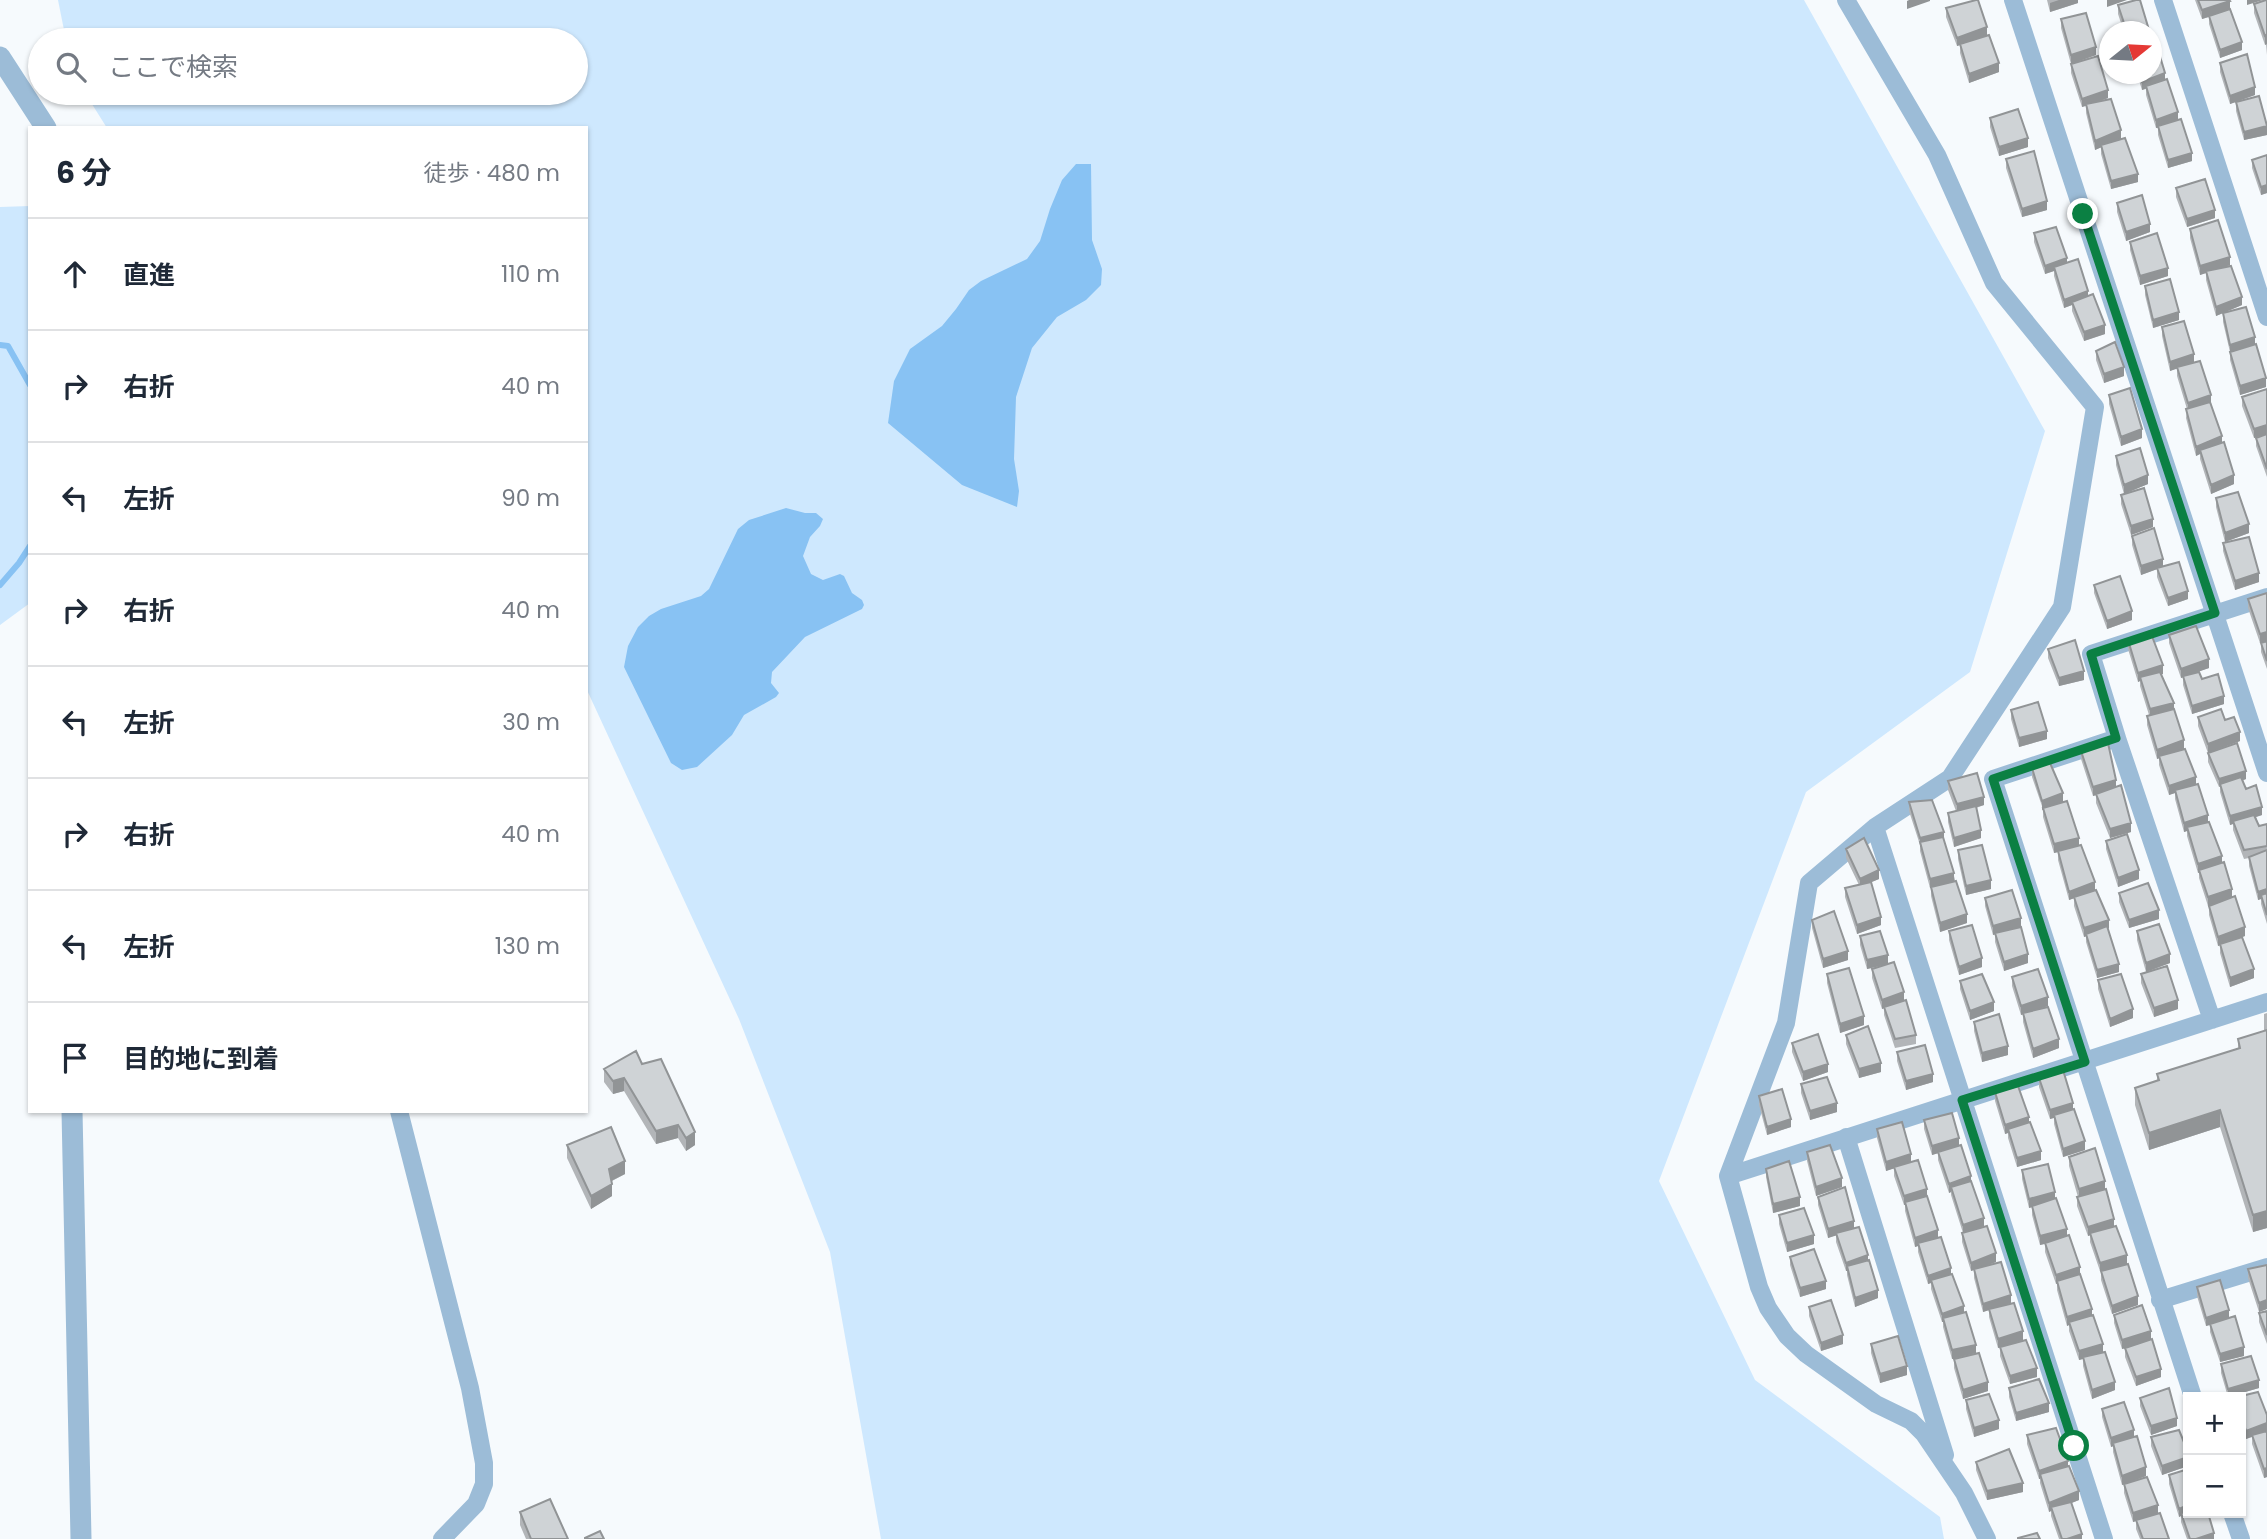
<!DOCTYPE html>
<html lang="ja">
<meta charset="utf-8">
<style>
:root{--surface:#fff;--page:#f6f6f7;--text:#1f2937;--muted:#747a83;--line:#e0e1e3}
body{margin:0;font-family:Poppins,"Noto Sans JP",sans-serif;background:var(--page);color:var(--text)}
.controls{position:absolute;right:21px;bottom:21px;display:grid;overflow:hidden;border-radius:0px;box-shadow:0 2px 5px #0004}
.controls button{width:63px;height:63px;display:grid;place-items:center;padding:0;border:0;border-bottom:2px solid var(--line);background:var(--surface);color:var(--text);font:35px sans-serif}
.compass{position:absolute;left:2099px;top:21px;width:63px;height:63px;border-radius:50%;background:var(--surface);box-shadow:0 2px 5px #0004;rotate:72deg}
.stop{position:absolute;width:21px;height:21px;margin:-16px;border:5px solid #0b8043;border-radius:50%;background:#fff}
.stop.end{background:#0b8043;border-color:#fff;box-shadow:0 2px 7px #0008}
.list{margin:0;padding:0;list-style:none}
h2{display:flex;justify-content:space-between;align-items:center;height:91px;margin:0;padding:0 28px;font-size:30px}
h2 small{font-size:23px;font-weight:400;color:var(--muted)}
.list li{display:grid;grid-template-columns:46px 1fr auto;gap:21px;align-items:center;box-sizing:border-box;height:112px;padding:0 28px;border-top:2px solid var(--line)}
.list b{display:block;font-size:26px;white-space:nowrap}
.list em{font-size:23px;font-style:normal;color:var(--muted)}
.icon{flex:none;width:38px;height:38px;fill:none;stroke:currentColor;stroke-width:2;stroke-linecap:round;stroke-linejoin:round}
.map{position:relative;flex:none;width:2267px;height:1539px;overflow:hidden}
.search{position:absolute;background:var(--surface);box-shadow:0 2px 5px #0004;left:28px;top:28px;width:560px;height:77px;display:flex;align-items:center;gap:18px;box-sizing:border-box;padding:0 24px;border-radius:38px;color:var(--muted);font-size:26px}
.panel{position:absolute;background:var(--surface);box-shadow:0 2px 5px #0004;left:28px;top:126px;width:560px;height:987px;border-radius:0px}
.map>svg:first-child{display:block}
</style>
<div class="map">
<svg width="2267" height="1539" viewBox="0 0 2267 1539">
<rect width="100%" height="100%" fill="#f6fafd"/>
<path fill="#cee8fe" d="M58,0H1804L2045,431L1970,672L1806,792L1659,1181L1755,1380L1940,1517L1944,1539H881L830,1252L739,1019L586,688V128H107L85,93H576V40H66Z
M30,206V603L0,625V207Z"/>
<path fill="#88c2f3" d="M1076,164H1091L1092,240L1102,269L1101,285L1086,300L1057,317L1032,348L1016,397L1014,459L1019,491L1017,507L962,485L888,423L894,381L910,349L942,326L956,309L969,290L981,281L1027,259L1040,241L1050,209L1062,180Z
M786,508L805,513H816L823,519L820,526L810,537L803,556L811,574L823,580L840,574L844,576L852,593L862,600L864,605L862,609L805,637L772,672L771,683L779,693L776,697L744,715L732,735L697,767L682,770L671,763L624,667L628,646L638,627L649,616L661,609L701,596L709,589L738,529L749,520Z"/>
<g fill="none" stroke-linecap="round" stroke-linejoin="round">
<path stroke="#88c2f3" stroke-width="6" d="M0,345L8,346L30,385
M0,585L19,563L30,546"/>
<path stroke="#9cbcd7" stroke-width="18" d="M2013,0L2267,773
M2163,0L2267,317
M2117,738L2212,1020
M1875,827L2104,1539
M399,1111L470,1388L484,1463V1484L476,1504L442,1539
M1846,1137L1945,1455
M1728,1176L1786,1023L1809,883L1875,827L1950,778L2062,607L2095,407L1994,283L1937,155L1846,0
M2160,1300L2267,1267
M2193,1397L1993,779L2117,738L2091,654L2267,597
M2232,1513L2241,1539
M1987,1539L1964,1493L1924,1434L1911,1421L1876,1404L1806,1354L1787,1336L1768,1308L1759,1287L1728,1176L2267,1002"/>
<path stroke="#9cbcd7" stroke-width="21" d="M0,57L46,128
M72,1111L81,1539"/>
</g>
<path fill="#b2b5b8" d="M2047,0H2078V3L2050,12Z
M2195,0H2229L2230,9L2242,50L2220,58L2209,24V17L2202,19Z
M2267,0V55L2266,44L2265,45L2254,13V4Z
M2118,5L2149,32H2124L2118,14Z
M1946,8L1987,35L1999,72L1969,83L1960,53V45L1957,46L1946,17Z
M2061,19L2096,55L2071,64L2061,28Z
M2220,63L2255,95L2238,101L2267,135L2244,140L2236,111V102L2230,104L2220,72Z
M2071,64L2108,98L2101,101L2121,139L2138,182L2111,189L2101,154V147L2095,150L2086,113V106L2082,107L2071,73Z
M2137,74H2152L2165,80L2192,161L2168,168L2158,135V128H2156L2146,95V89L2142,90Z
M1990,118L2028,147L1999,156L1990,127Z
M2267,155V193L2261,195L2252,168V160Z
M2006,159L2047,210L2022,217L2006,168Z
M2176,188L2215,218L2187,227L2176,197Z
M2117,203L2150,232L2126,241L2117,212Z
M2190,229L2230,265L2242,305L2216,316L2206,280V273L2200,275L2190,238Z
M2034,233L2067,263L2088,296L2105,334L2084,341L2072,311V305L2064,308L2054,276V271L2045,274L2034,242Z
M2130,242L2168,276L2140,285L2130,250Z
M2145,286L2179,320L2153,328L2145,295Z
M2223,313L2255,344L2266,387L2240,395L2230,360V352L2223,322Z
M2162,327L2194,363L2211,403L2234,484L2211,494L2200,459V454L2196,456L2186,418L2187,409L2177,376V368L2170,371L2162,336Z
M2096,351L2124,376L2104,383L2096,360Z
M2109,395L2142,438L2121,446L2109,404Z
M2242,397L2267,434L2254,438L2242,406Z
M2267,434V477L2256,446V438Z
M2116,456L2148,484L2124,494L2116,465Z
M2121,495L2153,527L2131,535L2121,504Z
M2216,498L2249,533L2225,542L2216,507Z
M2132,536L2163,566L2188,599L2168,606L2157,577V569L2141,575L2132,545Z
M2223,543L2259,582L2235,590L2223,551Z
M2094,585L2132,620L2107,629L2094,593Z
M2267,593L2260,643L2248,608V599Z
M2169,635L2209,668L2193,673L2202,679L2224,704L2192,714L2183,685V677L2181,678L2169,643Z
M2128,640L2163,674H2161L2174,709L2184,749L2245,936L2233,940L2254,978L2230,987L2220,953V945L2218,946L2209,915V906L2231,898L2208,906L2199,878V872L2198,873L2187,836V831L2184,832L2175,799V793L2169,795L2159,765V758L2157,759L2147,725V716L2149,715L2140,686V681L2138,682L2128,649Z
M2267,641V669L2261,652V643Z
M2048,649L2084,680L2059,686L2048,658Z
M2011,710L2047,739L2019,747L2011,719Z
M2198,717L2225,720L2240,741L2208,753L2198,726Z
M2081,751L2116,787L2131,832L2110,838L2096,803V795L2093,796L2081,759Z
M2208,753L2246,779L2242,781L2262,815L2256,817L2259,826L2267,824V924L2261,904V899L2258,900L2249,866V858L2244,859L2233,830V824L2230,825L2220,792V787H2219L2208,762Z
M2032,768L2063,802L2109,928L2108,929L2119,972L2097,978L2086,942V936L2084,937L2074,906V898L2069,900L2058,860V852L2054,853L2043,817V809L2032,777Z
M1948,781L1984,805L1976,808L1981,838L1954,847L1948,822V813L1956,811L1948,790Z
M1909,802L1944,840L1967,923L1940,932L1931,896V888H1930L1920,851V845L1909,811Z
M2106,841L2139,879L2118,887L2106,849Z
M1846,849L1879,879L1871,882L1881,925L1857,934L1845,897V888L1859,885L1846,858Z
M1958,850L1991,889L1966,895L1958,859Z
M2119,893L2159,919L2129,928L2119,902Z
M1985,898L2021,927L2009,930L2028,963L2004,971L1995,942V934L1993,935L1985,906Z
M1812,920L1848,960L1823,968L1812,928Z
M1949,931L1982,967L1959,975L1949,940Z
M2137,931L2170,963L2146,972L2137,940Z
M1860,936L1888,964L1867,969L1860,945Z
M1872,969L1904,1000L1899,1003L1916,1035V1044L1895,1048L1884,1015V1008L1882,1009L1872,978Z
M1827,974L1864,1025L1840,1033L1827,983Z
M2141,974L2178,1009L2154,1017L2141,983Z
M2012,977L2048,1006L2030,1012L2059,1048L2033,1058L2023,1022V1014L2021,1015L2012,986Z
M2098,980L2133,1018L2110,1027L2098,989Z
M1960,981L1994,1011L1970,1020L1960,989Z
M2267,1013V1228L2253,1232L2220,1127L2149,1150L2135,1105V1088L2157,1081V1074L2238,1049V1039L2264,1031V1014Z
M1974,1022L2008,1055L1982,1062L1974,1031Z
M1846,1035L1881,1072L1859,1078L1846,1044Z
M1792,1043L1828,1072L1803,1081L1792,1052Z
M1897,1052L1933,1082L1906,1090L1897,1061Z
M642,1064L695,1145L686,1151L678,1138L656,1144L624,1091L613,1094L604,1082V1069Z
M2039,1078L2073,1109L2085,1150L2063,1157L2054,1124V1118L2050,1119L2039,1087Z
M1801,1084L1837,1112L1810,1120L1801,1093Z
M1995,1092L2041,1160L2017,1167L2008,1138V1133L2005,1134L1995,1101Z
M1759,1096L1791,1127L1767,1135L1759,1105Z
M1924,1120L1959,1145L1971,1181L1984,1226L1996,1262L1989,1265L2011,1303L2023,1340L2037,1377L2010,1384L2000,1356V1347L1998,1348L1989,1317V1310L1983,1312L1974,1278V1270L1971,1271L1962,1242V1233H1963L1951,1195V1192L1949,1193L1938,1160V1153L1932,1155L1924,1129Z
M1877,1129L1911,1162L1927,1196L1938,1238L1964,1313L1988,1391L1963,1399L1954,1368V1359L1976,1353L1952,1359L1943,1327V1322H1942L1931,1289V1283L1928,1284L1918,1252V1246L1915,1247L1905,1211V1205H1904L1894,1176V1168L1886,1171L1877,1138Z
M567,1145L625,1174L612,1181V1196L591,1209L567,1158Z
M1807,1152L1842,1187L1816,1196L1807,1161Z
M2069,1157L2105,1189L2114,1226L2127,1264L2100,1271L2090,1242V1235L2088,1236L2077,1206V1197H2078L2069,1166Z
M1766,1169L1800,1206L1773,1213L1766,1177Z
M2022,1170L2055,1199L2092,1315L2115,1390L2092,1399L2083,1366V1359L2079,1360L2069,1331V1325L2067,1326L2057,1290V1283L2056,1284L2045,1252V1244L2040,1245L2032,1215V1207L2029,1208L2022,1179Z
M1818,1197L1854,1228L1868,1260L1878,1298L1855,1307L1847,1275V1271H1846L1836,1242V1235L1828,1238L1818,1205Z
M1779,1215L1814,1244L1787,1252L1779,1224Z
M1790,1257L1826,1289L1800,1297L1790,1265Z
M2267,1265V1309L2259,1312L2248,1278V1269Z
M2101,1271L2138,1305L2112,1314L2101,1280Z
M2197,1287L2229,1318L2244,1356L2220,1362L2210,1332V1325L2206,1326L2197,1296Z
M1809,1307L1843,1344L1821,1351L1809,1316Z
M2267,1311V1344L2259,1322V1313Z
M2114,1315L2151,1340L2161,1377L2136,1386L2125,1357V1348L2130,1347L2122,1349L2114,1323Z
M1871,1344L1907,1375L1880,1383L1871,1353Z
M2221,1364L2259,1388L2228,1397L2221,1373Z
M2009,1388L2049,1412L2016,1421L2009,1397Z
M2241,1397L2267,1415V1477L2264,1478L2252,1444V1437L2246,1439L2241,1423Z
M2140,1398L2177,1426L2151,1435L2140,1406Z
M1966,1400L1999,1429L1974,1437L1966,1409Z
M2102,1409L2134,1437L2146,1476L2129,1483L2158,1513L2169,1539H2140L2136,1529V1521L2133,1522L2124,1493V1484L2122,1485L2113,1452V1446L2111,1447L2102,1417Z
M2027,1435L2068,1466L2079,1500L2071,1503L2082,1539H2059L2051,1516V1511L2049,1512L2040,1483V1479H2039L2027,1444Z
M2151,1437L2188,1452V1466L2162,1475L2151,1446Z
M1976,1462L2023,1492L1987,1500L1976,1470Z
M2169,1475L2188,1513L2214,1539H2187L2181,1522V1516L2179,1517L2169,1484Z
M520,1512L568,1539H526L520,1525Z"/>
<path fill="#919496" d="M1909,0H1930V1L1907,9V1Z
M2059,0H2078V3L2050,12V3Z
M2107,0H2127L2107,7Z
M2247,0H2263L2247,5Z
M2230,1V10L2202,19V10Z
M1987,27V36L1957,46V38Z
M2267,35V44L2265,45V36Z
M2242,42V50L2220,58V50Z
M2096,47V55L2071,64V55Z
M1999,63V72L1969,83V74Z
M2165,73V81L2142,90V82Z
M2255,87V95L2230,104V96Z
M2108,90V98L2082,107V99Z
M2178,112V121L2156,128V120Z
M2267,126V135L2244,140V132Z
M2121,130V139L2095,150V141Z
M2028,138V147L1999,156V147Z
M2192,153V161L2168,168V160Z
M2138,174V182L2111,189V181Z
M2267,185V193L2261,195V187Z
M2047,201V210L2022,217V209Z
M2215,210V218L2187,227V219Z
M2150,224V232L2126,241V232Z
M2230,257V265L2200,275V266Z
M2067,258V266L2054,267V271L2045,274V266Z
M2168,268V276L2140,285V276Z
M2088,291V299L2072,302V305L2064,308V300Z
M2242,297V305L2216,316V307Z
M2179,312V320L2153,328V320Z
M2105,325V334L2084,341V332Z
M2255,337V346L2230,354V345Z
M2194,354V363L2170,371V362Z
M2124,367V376L2104,383V374Z
M2266,378V387L2240,395V386Z
M2211,395V404L2188,412V403Z
M2267,425V434L2254,438V429Z
M2142,429V438L2121,446V437Z
M2222,436V445L2200,450V454L2196,456V447Z
M2148,475V484L2124,494V485Z
M2234,475V484L2211,494V485Z
M2153,519V527L2131,535V526Z
M2249,524V533L2225,542V533Z
M2163,559V567L2141,575V566Z
M2259,573V582L2235,590V581Z
M2188,591V599L2168,606V598Z
M2132,611V620L2107,629V621Z
M2267,632V641L2260,643V634Z
M2209,659V668L2181,678V669Z
M2163,665V674L2141,681L2140,677V681L2138,682V673Z
M2084,671V680L2059,686V678Z
M2224,696V704L2192,714V706Z
M2174,703V711L2150,718V709Z
M2047,731V739L2019,747V738Z
M2240,732V741L2208,753V744Z
M2184,740V749L2157,759V750Z
M2246,771V779L2221,787L2220,784L2219,787V779Z
M2196,777V786L2175,790V793L2169,795V786Z
M2116,780V789L2093,796V787Z
M2063,793V802L2042,810V801Z
M1984,797V805L1957,813V804Z
M2262,807V815L2234,824L2233,821V824L2230,825V816Z
M2208,815V823L2187,827V831L2184,832V823Z
M2131,823V832L2110,838V829Z
M1981,830V838L1954,847V838Z
M1944,832V841L1920,847V838Z
M2079,838V847L2054,853V844Z
M2222,856V865L2198,873V864Z
M1879,870V879L1860,887V879Z
M2139,870V879L2118,887V878Z
M1954,873V882L1930,888V879Z
M1991,880V889L1966,895V886Z
M2095,882V891L2069,900V892Z
M2232,889V898L2208,906V897Z
M2267,889V897L2261,895V899L2258,900V892Z
M2159,910V919L2129,928V920Z
M1967,914V923L1940,932V923Z
M1881,917V925L1857,934V925Z
M2021,918V927L1993,935V926Z
M2109,920V928L2084,937V928Z
M2245,927V936L2218,946V937Z
M1848,951V960L1823,968V959Z
M2028,954V963L2004,971V962Z
M2170,954V963L2146,972V963Z
M1888,955V964L1867,969V960Z
M1982,958V967L1959,975V967Z
M2119,964V972L2097,978V970Z
M2254,969V978L2230,987V978Z
M1904,992V1000L1882,1009V1000Z
M2048,997V1006L2021,1015V1006Z
M2178,1000V1009L2154,1017V1008Z
M1994,1002V1011L1970,1020V1011Z
M2133,1009V1018L2110,1027V1019Z
M1864,1016V1025L1840,1033V1024Z
M2059,1039V1048L2033,1058V1049Z
M2008,1046V1055L1982,1062V1053Z
M1881,1063V1072L1859,1078V1069Z
M1828,1064V1072L1803,1081V1072Z
M1933,1074V1082L1906,1090V1081Z
M624,1078V1091L613,1094V1081Z
M1837,1103V1112L1810,1120V1111Z
M2073,1103V1112L2050,1119V1110Z
M2220,1110V1127L2149,1150V1133Z
M2029,1117V1126L2008,1129V1133L2005,1134V1125Z
M1791,1119V1127L1767,1135V1127Z
M678,1125V1138L656,1144V1131Z
M695,1132V1145L686,1151V1138Z
M1959,1138V1147L1932,1155V1146Z
M2085,1141V1150L2063,1157V1149Z
M2041,1151V1160L2017,1167V1158Z
M1911,1154V1163L1886,1171V1162Z
M625,1161V1174L609,1182V1169Z
M1971,1176V1185L1951,1187V1192L1949,1193V1184Z
M1842,1178V1187L1816,1196V1187Z
M2105,1181V1190L2079,1198V1189Z
M612,1184V1196L591,1209V1196Z
M1927,1189V1198L1904,1205V1196Z
M2055,1192V1200L2029,1208V1199Z
M1800,1197V1206L1773,1213V1204Z
M2267,1211V1228L2253,1232V1215Z
M1984,1218V1226L1963,1234V1225Z
M2114,1219V1227L2088,1236V1227Z
M1854,1221V1230L1828,1238V1229Z
M2067,1229V1238L2040,1245V1236Z
M1938,1230V1238L1918,1243V1246L1915,1247V1238Z
M1814,1235V1244L1787,1252V1243Z
M1996,1253V1262L1971,1271V1263Z
M1868,1255V1264L1847,1266V1271H1846V1263Z
M2127,1255V1264L2100,1271V1263Z
M2080,1267V1276L2056,1284V1275Z
M1951,1268V1277L1931,1280V1283L1928,1284V1276Z
M1826,1281V1289L1800,1297V1288Z
M1878,1290V1298L1855,1307V1298Z
M2011,1295V1303L1983,1312V1304Z
M2138,1296V1305L2112,1314V1306Z
M2267,1300V1309L2259,1312V1303Z
M1964,1306V1314L1943,1318V1322H1942V1314Z
M2092,1309V1318L2069,1322V1325L2067,1326V1317Z
M2229,1310V1319L2206,1326V1318Z
M2023,1331V1340L1998,1348V1339Z
M2151,1331V1340L2122,1349V1340Z
M1843,1335V1344L1821,1351V1343Z
M2103,1344V1353L2079,1360V1351Z
M1976,1345V1353L1952,1359V1350Z
M2244,1347V1356L2220,1362V1354Z
M1907,1366V1375L1880,1383V1374Z
M2037,1368V1377L2010,1384V1376Z
M2161,1369V1377L2136,1386V1377Z
M2259,1380V1388L2228,1397V1389Z
M1988,1382V1391L1963,1399V1390Z
M2115,1382V1390L2092,1399V1390Z
M2049,1403V1412L2016,1421V1413Z
M2177,1418V1426L2151,1435V1426Z
M1999,1420V1429L1974,1437V1428Z
M2267,1423V1431L2246,1439V1431Z
M2134,1430V1439L2111,1447V1438Z
M2188,1457V1466L2162,1475V1466Z
M2068,1461V1469L2040,1474V1479H2039V1471Z
M2146,1467V1476L2122,1485V1476Z
M2267,1468V1477L2264,1478V1469Z
M2023,1483V1492L1987,1500V1491Z
M2079,1491V1500L2052,1511L2051,1507V1511L2049,1512V1503Z
M2158,1505V1514L2133,1522V1513Z
M2188,1505V1513H2181V1516L2179,1517V1509Z
M2214,1533V1539H2196Z
M2082,1534V1539H2067Z"/>
<path fill="#cfd3d6" stroke="#919496" stroke-width="2" d="M1976,0H1978L1987,27L1957,38L1946,8Z
M2136,0H2140L2149,30L2147,32H2127L2118,5Z
M2198,0H2229L2230,1L2202,10Z
M2266,0H2267V35L2265,36L2254,4Z
M2230,9L2242,42L2220,50L2209,16Z
M2086,13L2096,47L2071,55L2061,19Z
M1989,35L1999,63L1969,74L1960,44Z
M2155,40L2165,73L2142,82L2140,74H2152V41Z
M2247,54L2255,87L2230,96L2220,63Z
M2098,56L2108,90L2082,99L2071,64Z
M2167,79L2178,112L2156,120L2146,86Z
M2259,96L2267,126L2244,132L2236,102Z
M2111,99L2121,130L2095,141L2086,104Z
M2018,109L2028,138L1999,147L1990,118Z
M2181,119L2192,153L2168,160L2158,126Z
M2125,138L2138,174L2111,181L2101,145Z
M2034,151L2047,201L2022,209L2006,159Z
M2267,155V185L2261,187L2252,160Z
M2205,179L2215,210L2187,219L2176,188Z
M2142,195L2150,224L2126,232L2117,203Z
M2218,220L2230,257L2200,266L2190,229Z
M2056,227L2067,258L2045,266L2034,233Z
M2157,233L2168,268L2140,276L2130,242Z
M2078,259L2088,291L2064,300L2054,267Z
M2231,266L2242,297L2216,307L2206,271Z
M2170,279L2179,312L2153,320L2145,286Z
M2093,294L2105,325L2084,332L2072,302Z
M2246,307L2255,337L2230,345L2223,313Z
M2184,321L2194,354L2170,362L2162,327Z
M2115,342L2124,367L2104,374L2096,351Z
M2256,344L2266,378L2240,386L2230,352Z
M2200,361L2211,395L2188,403L2177,367Z
M2130,388L2142,429L2121,437L2109,395Z
M2267,389V425L2254,429L2242,397Z
M2210,402L2222,436L2196,447L2186,409Z
M2267,434V469L2256,438Z
M2224,442L2234,475L2211,485L2200,450Z
M2140,448L2148,475L2124,485L2116,456Z
M2144,488L2153,519L2131,526L2121,495Z
M2238,492L2249,524L2225,533L2216,498Z
M2154,528L2163,559L2141,566L2132,536Z
M2249,537L2259,573L2235,581L2223,543Z
M2179,562L2188,591L2168,598L2157,568Z
M2120,576L2132,611L2107,621L2094,585Z
M2267,593V632L2260,634L2248,599Z
M2196,626L2209,659L2181,669L2169,635Z
M2150,631L2163,665L2138,673L2128,640Z
M2075,640L2084,671L2059,678L2048,649Z
M2267,641V661L2261,643Z
M2160,672L2174,703L2150,709L2140,677Z
M2199,672L2202,679L2218,674L2224,696L2192,706L2183,676Z
M2038,702L2047,731L2019,738L2011,710Z
M2174,709L2184,740L2157,750L2147,716Z
M2221,709L2225,720L2234,717L2240,732L2208,744L2198,717Z
M2108,743L2116,780L2093,787L2081,751Z
M2237,743L2246,771L2219,779L2208,753Z
M2185,749L2196,777L2169,786L2159,756Z
M2050,763L2063,793L2042,801L2032,768Z
M1977,773L1984,797L1957,804L1948,781Z
M2241,777L2246,789L2256,785L2262,807L2230,816L2220,784Z
M2198,784L2208,815L2184,823L2175,790Z
M2121,785L2131,823L2110,829L2096,794Z
M1932,800L1944,832L1920,838L1909,802Z
M2067,801L2079,838L2054,844L2043,808Z
M1976,806L1981,830L1954,838L1948,813Z
M2254,815L2259,826L2267,824V846L2244,850L2233,821Z
M2209,822L2222,856L2198,864L2187,827Z
M2127,834L2139,870L2118,878L2106,841Z
M1943,837L1954,873L1930,879L1920,842Z
M1864,838L1879,870L1860,879L1846,849Z
M1982,845L1991,880L1966,886L1958,850Z
M2081,845L2095,882L2069,892L2058,851Z
M2267,850V889L2258,892L2249,857Z
M2224,862L2232,889L2208,897L2199,870Z
M1956,881L1967,914L1940,923L1931,887Z
M1871,882L1881,917L1857,925L1845,888Z
M2148,883L2159,910L2129,920L2119,893Z
M2012,890L2021,918L1993,926L1985,898Z
M2096,890L2109,920L2084,928L2074,897Z
M2267,893V915L2261,895Z
M2235,896L2245,927L2218,937L2209,906Z
M1834,911L1848,951L1823,959L1812,920Z
M2159,924L2170,954L2146,963L2137,931Z
M1972,925L1982,958L1959,967L1949,931Z
M2107,926L2119,964L2097,970L2086,934Z
M2021,927L2028,954L2004,962L1995,933Z
M1880,931L1888,955L1867,960L1860,936Z
M2242,937L2254,969L2230,978L2220,944Z
M1894,962L1904,992L1882,1000L1872,969Z
M2167,966L2178,1000L2154,1008L2141,974Z
M1849,968L1864,1016L1840,1024L1827,974Z
M2038,969L2048,997L2021,1006L2012,977Z
M1982,974L1994,1002L1970,1011L1960,981Z
M2121,974L2133,1009L2110,1019L2098,980Z
M1906,1000L1916,1035L1895,1039L1884,1007Z
M2048,1007L2059,1039L2033,1049L2023,1013Z
M1999,1014L2008,1046L1982,1053L1974,1022Z
M1868,1026L1881,1063L1859,1069L1846,1035Z
M2267,1030V1211L2253,1215L2220,1110L2149,1133L2135,1088L2159,1080L2157,1074L2240,1048L2238,1039Z
M1818,1034L1828,1064L1803,1072L1792,1043Z
M1925,1045L1933,1074L1906,1081L1897,1052Z
M636,1051L642,1064L661,1059L695,1132L686,1138L678,1125L656,1131L624,1078L613,1081L604,1069Z
M2063,1070L2073,1103L2050,1110L2039,1078Z
M1827,1077L1837,1103L1810,1111L1801,1084Z
M2018,1086L2029,1117L2005,1125L1995,1092Z
M1782,1089L1791,1119L1767,1127L1759,1096Z
M2074,1109L2085,1141L2063,1149L2054,1115Z
M1952,1113L1959,1138L1932,1146L1924,1120Z
M1902,1122L1911,1154L1886,1162L1877,1129Z
M2030,1122L2041,1151L2017,1158L2008,1129Z
M611,1127L625,1161L609,1169L612,1184L591,1196L567,1145Z
M1830,1145L1842,1178L1816,1187L1807,1152Z
M1961,1145L1971,1176L1949,1184L1938,1152Z
M2095,1148L2105,1181L2079,1189L2069,1157Z
M1918,1160L1927,1189L1904,1196L1894,1167Z
M1789,1161L1800,1197L1773,1204L1766,1169Z
M2048,1164L2055,1192L2029,1199L2022,1170Z
M1971,1181L1984,1218L1963,1225L1951,1187Z
M1845,1187L1854,1221L1828,1229L1818,1197Z
M2106,1189L2114,1219L2088,1227L2077,1197Z
M1927,1196L1938,1230L1915,1238L1905,1202Z
M2056,1198L2067,1229L2040,1236L2032,1206Z
M1804,1208L1814,1235L1787,1243L1779,1215Z
M1987,1226L1996,1253L1971,1263L1962,1233Z
M2116,1226L2127,1255L2100,1263L2090,1233Z
M1859,1227L1868,1255L1846,1263L1836,1233Z
M2069,1235L2080,1267L2056,1275L2045,1243Z
M1941,1237L1951,1268L1928,1276L1918,1243Z
M1814,1249L1826,1281L1800,1288L1790,1257Z
M1869,1260L1878,1290L1855,1298L1847,1266Z
M2001,1262L2011,1295L1983,1304L1974,1269Z
M2128,1264L2138,1296L2112,1306L2101,1271Z
M2267,1265V1300L2259,1303L2248,1269Z
M1952,1274L1964,1306L1942,1314L1931,1280Z
M2080,1274L2092,1309L2067,1317L2057,1281Z
M2220,1280L2229,1310L2206,1318L2197,1287Z
M1831,1300L1843,1335L1821,1343L1809,1307Z
M2014,1303L2023,1331L1998,1339L1989,1309Z
M2142,1305L2151,1331L2122,1340L2114,1315Z
M2267,1311V1335L2259,1313Z
M1966,1312L1976,1345L1952,1350L1943,1318Z
M2093,1315L2103,1344L2079,1351L2069,1322Z
M2235,1316L2244,1347L2220,1354L2210,1324Z
M1898,1336L1907,1366L1880,1374L1871,1344Z
M2152,1339L2161,1369L2136,1377L2125,1348Z
M2026,1340L2037,1368L2010,1376L2000,1347Z
M2105,1352L2115,1382L2092,1390L2083,1357Z
M1979,1353L1988,1382L1963,1390L1954,1359Z
M2251,1356L2259,1380L2228,1389L2221,1364Z
M2039,1379L2049,1403L2016,1413L2009,1388Z
M2169,1388L2177,1418L2151,1426L2140,1398Z
M2258,1392L2267,1415V1423L2246,1431L2241,1414V1397H2237Z
M1989,1394L1999,1420L1974,1428L1966,1400Z
M2124,1402L2134,1430L2111,1438L2102,1409Z
M2056,1428L2068,1461L2039,1471L2027,1435Z
M2179,1430L2188,1452V1457L2162,1466L2151,1437Z
M2267,1431V1468L2264,1469L2252,1435Z
M2137,1436L2146,1467L2122,1476L2113,1443Z
M2009,1449L2023,1483L1987,1491L1976,1462Z
M2069,1466L2079,1491L2049,1503L2040,1474Z
M2188,1469V1505L2179,1509L2169,1475Z
M2147,1477L2158,1505L2133,1513L2124,1484Z
M550,1499L568,1539H531L520,1512Z
M2071,1502L2082,1534L2067,1539H2062L2051,1507Z
M2188,1512V1513H2208L2214,1533L2196,1539H2190L2181,1513Z
M2160,1513L2169,1539H2143L2136,1520Z
M600,1531L604,1539H585V1538Z
M2037,1533L2040,1539H2018V1538Z"/>
<g fill="none" stroke-linecap="round" stroke-linejoin="round">
<path stroke="#0b8043" stroke-width="9" d="M2074,1446L1962,1100L2085,1062L1993,779L2116,738L2091,654L2215,613L2083,214"/>
</g>
</svg>
<div class="controls">
<button>+</button>
<button>−</button>
</div>
<svg class="compass" viewBox="-18 -18 36 36"><path d="M0-13l5 13h-10z" fill="#e53935"/><path d="M0 13l5-13h-10z" fill="#747a83"/></svg>
<div class="stop" style="left:2074px;top:1446px"></div>
<div class="stop end" style="left:2083px;top:214px"></div>
<div class="search"><svg class="icon" aria-label="search" viewBox="0 0 24 24"><circle cx="10" cy="10" r="6"/><path d="M15 15l6 6"/></svg>ここで検索</div>
<section class="panel">
<h2>6 分<small>徒歩 · 480 m</small></h2>
<ul class="list">
<li><svg class="icon" aria-label="ahead" viewBox="0 0 24 24"><path d="M12 20V5M6 11l6-6 6 6"/></svg><div><b>直進</b></div><em>110 m</em></li>
<li><svg class="icon" aria-label="right" viewBox="0 0 24 24"><path d="M7 20v-9h11M14 6l5 5-5 5"/></svg><div><b>右折</b></div><em>40 m</em></li>
<li><svg class="icon" aria-label="left" viewBox="0 0 24 24"><path d="M17 20v-9H6M10 6l-5 5 5 5"/></svg><div><b>左折</b></div><em>90 m</em></li>
<li><svg class="icon" aria-label="right" viewBox="0 0 24 24"><path d="M7 20v-9h11M14 6l5 5-5 5"/></svg><div><b>右折</b></div><em>40 m</em></li>
<li><svg class="icon" aria-label="left" viewBox="0 0 24 24"><path d="M17 20v-9H6M10 6l-5 5 5 5"/></svg><div><b>左折</b></div><em>30 m</em></li>
<li><svg class="icon" aria-label="right" viewBox="0 0 24 24"><path d="M7 20v-9h11M14 6l5 5-5 5"/></svg><div><b>右折</b></div><em>40 m</em></li>
<li><svg class="icon" aria-label="left" viewBox="0 0 24 24"><path d="M17 20v-9H6M10 6l-5 5 5 5"/></svg><div><b>左折</b></div><em>130 m</em></li>
<li><svg class="icon" aria-label="arrive" viewBox="0 0 24 24"><path d="M6 21V4h12l-3 4 3 4H6"/></svg><div><b>目的地に到着</b></div></li>
</ul>
</section>
</div>
